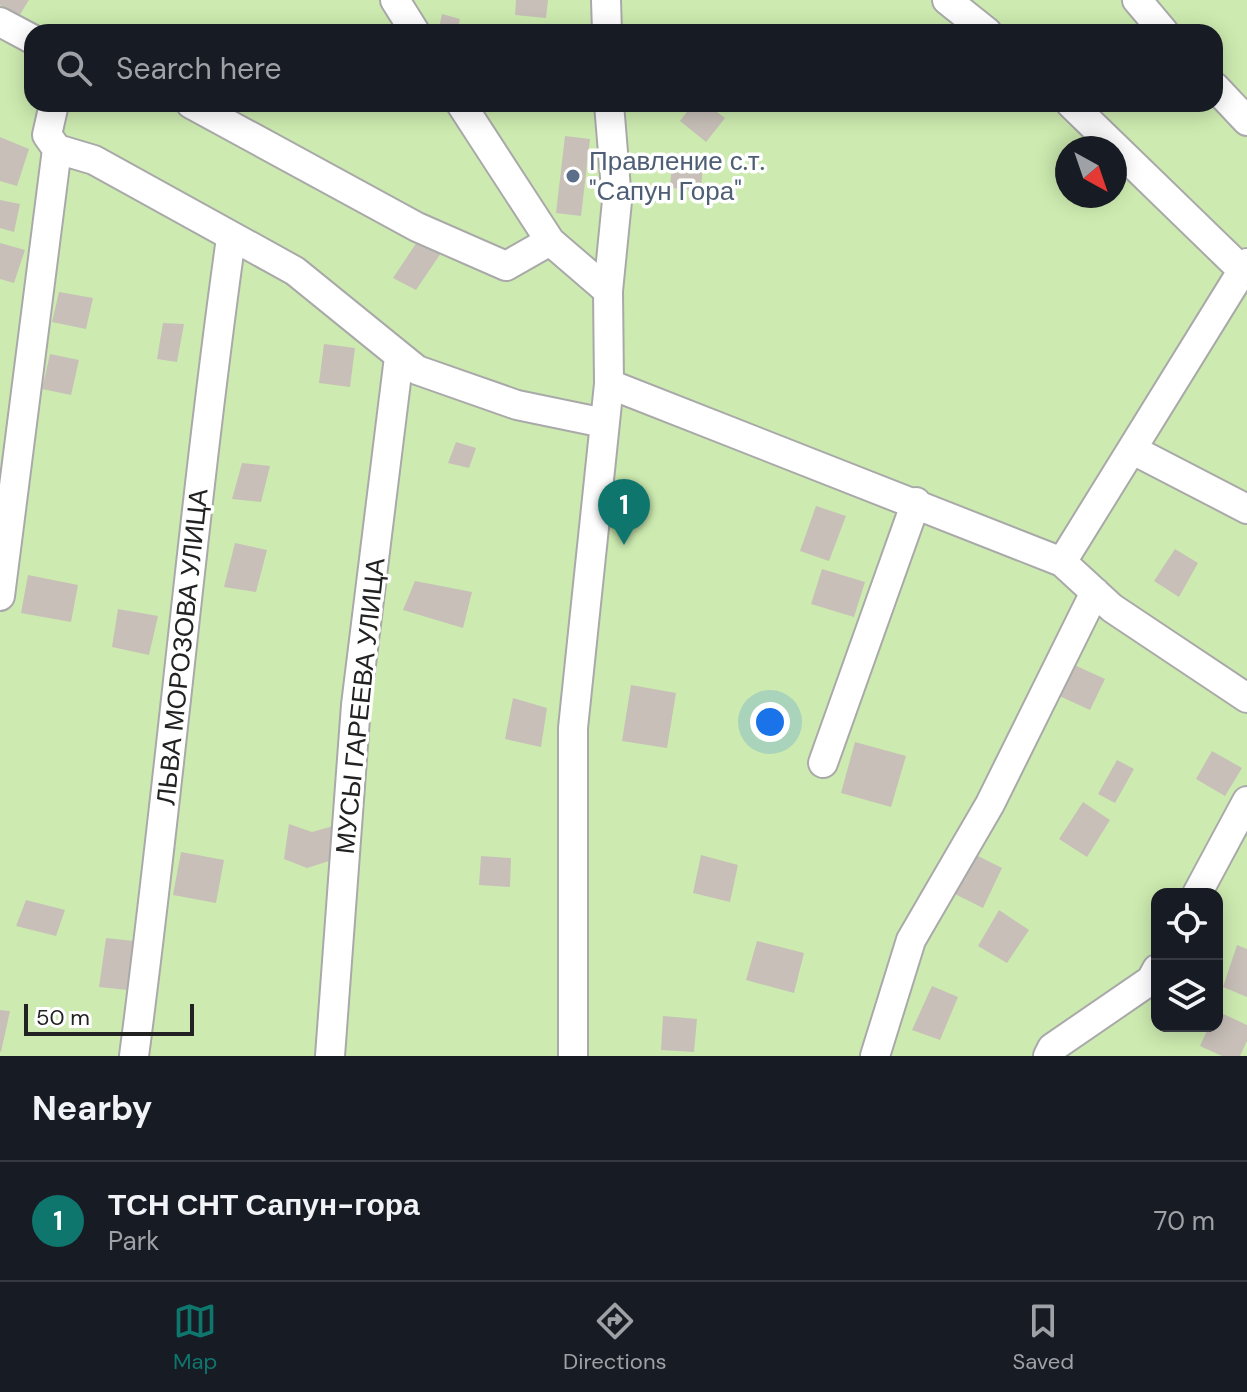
<!DOCTYPE html>
<meta charset="utf-8">
<style>
:root{--surface:#171b24;--page:#242831;--text:#f1f3f6;--muted:#9ea1a6;--line:#363941;--accent:#0f766e}
body{margin:0;font-family:"DM Sans",sans-serif;background:var(--page);color:var(--text)}
.controls{position:absolute;right:24px;bottom:24px;display:grid;overflow:hidden;border-radius:16px;box-shadow:0 4px 20px #0003}
.controls button{width:72px;height:72px;display:grid;place-items:center;padding:0;border:0;border-bottom:2px solid var(--line);background:var(--surface);color:var(--text);font:40px sans-serif}
.compass{position:absolute;left:1055px;top:136px;width:72px;height:72px;border-radius:50%;background:var(--surface);box-shadow:0 4px 20px #0003;rotate:140deg}
.scale{position:absolute;left:24px;bottom:20px;width:170px;box-sizing:border-box;padding-left:8px;border:4px solid #222;border-top:0;font-size:22px;line-height:28px;white-space:nowrap;color:#222;-webkit-text-stroke:6px #fff;paint-order:stroke}
.you{position:absolute;left:770px;top:722px;width:28px;height:28px;margin:-20px;border:6px solid #fff;border-radius:50%;background:#1a73e8;box-shadow:0 0 0 12px #1a73e833}
.badge{display:grid;place-items:center;width:52px;height:52px;border-radius:50%;background:var(--accent);color:#fff;font-size:26px;font-weight:700}
.pin{position:absolute;translate:-50% -66px;filter:drop-shadow(0 2px 4px #0008)}
.pin::after{content:'';position:absolute;top:42px;width:28px;height:24px;background:inherit;clip-path:polygon(0 0,100% 0,50% 100%)}
.list{margin:0;padding:0;list-style:none}
h2{display:flex;justify-content:space-between;align-items:center;height:104px;margin:0;padding:0 32px;font-size:34px}
h2 small{font-size:26px;font-weight:400;color:var(--muted)}
.list li{display:grid;grid-template-columns:52px 1fr auto;gap:24px;align-items:center;box-sizing:border-box;height:120px;padding:0 32px;border-top:2px solid var(--line)}
.list b{display:block;font-size:30px;white-space:nowrap}
.list p{margin:0;font-size:26px;white-space:nowrap;color:var(--muted)}
.list em{font-size:26px;font-style:normal;color:var(--muted)}
.icon{flex:none;width:44px;height:44px;fill:none;stroke:currentColor;stroke-width:2;stroke-linecap:round;stroke-linejoin:round}
.map{position:relative;flex:none;width:1247px;height:1056px;overflow:hidden}
.search{position:absolute;background:var(--surface);box-shadow:0 4px 20px #0003;left:24px;right:24px;top:24px;height:88px;display:flex;align-items:center;gap:20px;box-sizing:border-box;padding:0 28px;border-radius:24px;color:var(--muted);font-size:30px}
.sheet{height:224px;background:var(--surface)}
nav{display:flex;justify-content:space-around;align-items:center;box-sizing:border-box;height:112px;border-top:2px solid var(--line);background:var(--surface);font-size:22px;color:var(--muted)}
nav a{display:grid;justify-items:center;gap:4px}
nav .on{color:var(--accent)}
.map>svg:first-child{display:block}
</style>
<div class="map">
<svg width="1247" height="1056" viewBox="0 0 1247 1056">
<rect width="100%" height="100%" fill="#f2efe9"/>
<path fill="#cdebb0" fill-rule="evenodd" d="M0,0H1247V1056H0ZM32,32H1215V104H32ZM1067,148H1115V196H1067ZM1157,894H1217V1026H1157Z"/>
<path fill="#c7bfb8" d="M0,0H29L19,16L0,5Z
M516,0H548L546,18L515,15Z
M442,14L460,19L457,32L439,28Z
M693,104H706L725,118L706,142L680,121Z
M565,136L590,139L581,216L556,213Z
M0,137L29,149L17,186L0,181Z
M672,162L703,164L701,190L670,188Z
M0,200L20,204L14,232L0,228Z
M419,239L441,253L416,290L393,278Z
M0,243L25,250L14,283L0,279Z
M59,292L93,298L86,329L52,322Z
M163,323L184,324L177,362L157,359Z
M324,344L355,348L350,387L319,383Z
M50,354L79,360L71,395L42,389Z
M456,442L476,448L469,468L448,463Z
M242,463L270,466L261,502L232,499Z
M816,506L846,516L829,561L800,551Z
M235,543L267,550L256,592L224,587Z
M1175,549L1198,563L1179,597L1154,581Z
M822,569L865,582L854,617L811,604Z
M28,575L78,585L71,622L21,613Z
M415,581L472,592L463,628L403,610Z
M118,609L158,616L149,655L112,647Z
M1070,663L1105,679L1090,710L1055,694Z
M631,685L676,693L667,748L622,741Z
M513,698L547,708L541,747L505,739Z
M855,742L906,756L891,807L841,793Z
M1212,751L1242,768L1225,796L1196,779Z
M1117,760L1134,769L1115,803L1098,794Z
M1083,802L1110,820L1087,857L1059,839Z
M289,824L312,832L333,826L329,861L307,868L284,859Z
M181,852L224,860L216,903L173,895Z
M970,852L1002,868L983,908L951,892Z
M701,855L738,865L730,902L693,893Z
M481,856L511,858L510,887L479,885Z
M26,900L65,910L56,936L16,926Z
M999,910L1029,930L1007,963L978,946Z
M106,938L134,941L128,990L99,987Z
M757,941L804,953L794,993L746,980Z
M1237,945L1247,949V997L1223,987Z
M932,986L958,997L940,1040L912,1030Z
M0,1010L10,1011L1,1052L0,1051Z
M1217,1011L1247,1025V1041L1240,1056H1222L1200,1046L1209,1026H1217Z
M663,1016L697,1019L694,1052L661,1050Z"/>
<g fill="none" stroke-linecap="round" stroke-linejoin="round">
<defs>
<path id="minor" d="M395,0L415,32
M606,0L607,32
M947,0L987,32
M1137,0L1164,32
M0,22L32,39
M1215,87L1247,121
M191,104L417,227L506,266L550,241
M461,104L550,241L608,291
M1071,104L1243,271
M57,149L94,160L295,271L417,370L517,405L604,423
M609,384L1062,562L1112,608L1247,698
M1133,450L1247,509
M1062,562L1247,263
M0,596L57,149L47,135L54,104
M823,763L916,502
M1197,894L1247,801
M134,1056C170,784 193,510 231,238
M330,1056L356,705L399,357
M573,1056V728L609,384L608,291L617,201L609,104
M875,1056L911,940L990,804L1095,592
M1048,1056L1052,1048L1151,980L1157,969"/>
</defs>
<use href="#minor" stroke="#a9a9a9" stroke-width="32"/>
<use href="#minor" stroke="#fff" stroke-width="28"/>
</g>
<circle fill="#5c6f8a" stroke="#fff" stroke-width="3" cx="573" cy="176" r="8"/>
<g text-anchor="middle" dominant-baseline="central" stroke-width="7" stroke-linejoin="round" paint-order="stroke">
<g font-size="26" fill="#4e5e75" stroke="#fff" text-anchor="start">
<text x="589" y="161">Правление с.т.<tspan x="589" dy="30">"Сапун Гора"</tspan></text>
</g>
<g font-size="26" fill="#222" stroke="#fff">
<text transform="translate(182 647) rotate(-84)">ЛЬВА МОРОЗОВА УЛИЦА</text>
<text transform="translate(360 706) rotate(-84)">МУСЫ ГАРЕЕВА УЛИЦА</text>
</g>
</g>
</svg>
<div class="controls">
<button><svg class="icon" aria-label="locate" viewBox="0 0 24 24"><circle cx="12" cy="12" r="6"/><path d="M12 2v4M12 18v4M2 12h4M18 12h4"/></svg></button>
<button><svg class="icon" aria-label="layers" viewBox="0 0 24 24"><path d="M12 4l9 5-9 5-9-5zM3 14l9 5 9-5"/></svg></button>
</div>
<svg class="compass" viewBox="-18 -18 36 36"><path d="M0-13l5 13h-10z" fill="#e53935"/><path d="M0 13l5-13h-10z" fill="#9ea1a6"/></svg>
<div class="scale">50 m</div>
<div class="you"></div>
<div class="pin badge" style="left:624px;top:545px">1</div>
<div class="search"><svg class="icon" aria-label="search" viewBox="0 0 24 24"><circle cx="10" cy="10" r="6"/><path d="M15 15l6 6"/></svg>Search here</div>
</div>
<section class="sheet">
<h2>Nearby<small></small></h2>
<ul class="list">
<li><span class="badge">1</span><div><b>ТСН СНТ Сапун-гора</b><p>Park</p></div><em>70 m</em></li>
</ul>
</section>
<nav>
<a class="on"><svg class="icon" aria-label="map" viewBox="0 0 24 24"><path d="M3 6l6-2 6 2 6-2v14l-6 2-6-2-6 2zM9 4v14M15 6v14"/></svg>Map</a>
<a><svg class="icon" aria-label="directions" viewBox="0 0 24 24"><path d="M12 3l9 9-9 9-9-9zM9 14v-3h6M13 9l2 2-2 2"/></svg>Directions</a>
<a><svg class="icon" aria-label="saved" viewBox="0 0 24 24"><path d="M7 4h10v16l-5-4-5 4z"/></svg>Saved</a>
</nav>
